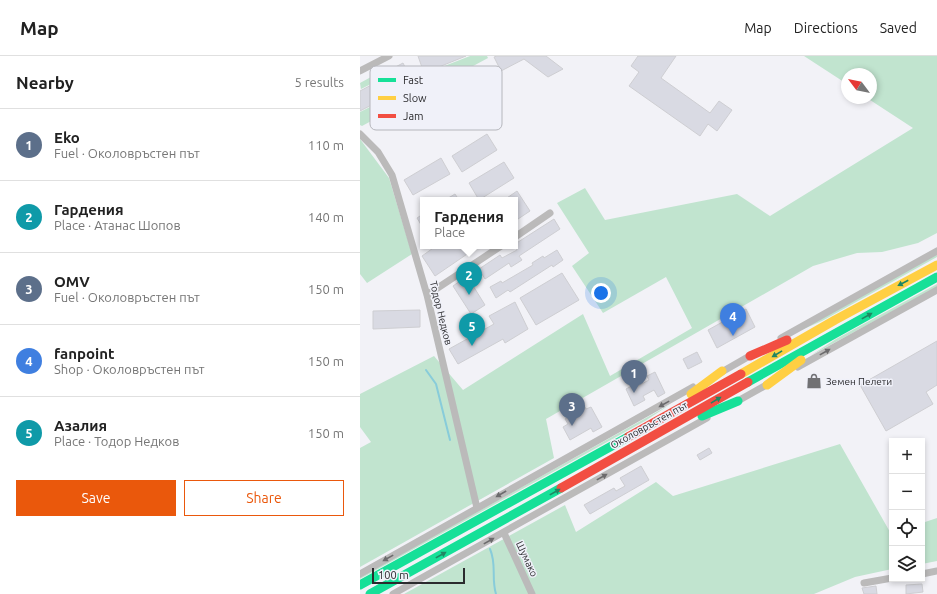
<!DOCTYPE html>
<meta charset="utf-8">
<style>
:root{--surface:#fff;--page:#f6f6f6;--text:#222;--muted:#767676;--line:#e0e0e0;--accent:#ea580c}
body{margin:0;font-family:Ubuntu,sans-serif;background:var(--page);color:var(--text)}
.controls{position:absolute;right:12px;bottom:12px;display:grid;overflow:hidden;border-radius:0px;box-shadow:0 2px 6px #0003}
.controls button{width:36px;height:36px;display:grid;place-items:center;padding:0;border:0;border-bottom:1px solid var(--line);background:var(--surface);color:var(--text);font:20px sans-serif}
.compass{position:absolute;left:481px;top:12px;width:36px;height:36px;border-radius:50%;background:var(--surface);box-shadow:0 2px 6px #0003;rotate:302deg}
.scale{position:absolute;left:12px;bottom:10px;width:93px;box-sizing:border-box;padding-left:4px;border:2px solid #2b2b2e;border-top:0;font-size:11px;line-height:14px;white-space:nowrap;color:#2b2b2e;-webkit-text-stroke:3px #f0f1f9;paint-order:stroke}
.you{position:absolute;left:241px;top:237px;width:14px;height:14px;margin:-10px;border:3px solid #fff;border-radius:50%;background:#1a73e8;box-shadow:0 0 0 6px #1a73e833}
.badge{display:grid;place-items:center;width:26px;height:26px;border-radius:50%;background:var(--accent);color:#fff;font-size:13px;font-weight:700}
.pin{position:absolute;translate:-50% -33px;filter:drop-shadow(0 1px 2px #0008)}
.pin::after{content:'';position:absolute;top:21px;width:14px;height:12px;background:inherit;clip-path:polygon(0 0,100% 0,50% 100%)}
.popup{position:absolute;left:60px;top:141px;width:98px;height:52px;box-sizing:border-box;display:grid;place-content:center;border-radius:0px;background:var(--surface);filter:drop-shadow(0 1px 3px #0005);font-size:13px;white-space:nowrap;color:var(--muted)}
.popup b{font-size:15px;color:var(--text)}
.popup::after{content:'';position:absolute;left:50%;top:100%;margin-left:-8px;border:8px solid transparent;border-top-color:var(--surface)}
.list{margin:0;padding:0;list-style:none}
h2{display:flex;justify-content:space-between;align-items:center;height:52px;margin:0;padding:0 16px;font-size:17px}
h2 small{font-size:13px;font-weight:400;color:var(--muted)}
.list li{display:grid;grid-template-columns:26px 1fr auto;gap:12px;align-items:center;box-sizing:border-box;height:72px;padding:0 16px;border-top:1px solid var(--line)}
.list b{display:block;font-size:15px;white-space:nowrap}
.list p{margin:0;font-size:13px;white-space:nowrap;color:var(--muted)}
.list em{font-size:13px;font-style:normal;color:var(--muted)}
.actions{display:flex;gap:8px;padding:12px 16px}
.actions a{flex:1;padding:9px 0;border:1px solid var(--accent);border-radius:0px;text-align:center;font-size:14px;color:var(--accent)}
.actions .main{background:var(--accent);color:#fff}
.icon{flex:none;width:22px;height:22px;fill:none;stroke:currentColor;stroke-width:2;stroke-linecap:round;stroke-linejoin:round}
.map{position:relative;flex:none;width:577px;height:538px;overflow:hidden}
header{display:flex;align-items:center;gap:24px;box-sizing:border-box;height:56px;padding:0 20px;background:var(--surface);border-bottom:1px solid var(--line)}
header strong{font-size:19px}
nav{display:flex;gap:22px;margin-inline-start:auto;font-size:14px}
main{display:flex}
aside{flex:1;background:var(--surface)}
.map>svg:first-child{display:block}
</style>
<header>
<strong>Map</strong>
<nav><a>Map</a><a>Directions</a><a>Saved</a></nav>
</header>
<main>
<aside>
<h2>Nearby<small>5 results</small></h2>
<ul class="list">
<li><span class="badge" style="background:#5c6f8a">1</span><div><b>Eko</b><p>Fuel · Околовръстен път</p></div><em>110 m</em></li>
<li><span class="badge" style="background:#0f9aa8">2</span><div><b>Гардения</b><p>Place · Атанас Шопов</p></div><em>140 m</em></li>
<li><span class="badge" style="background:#5c6f8a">3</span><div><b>OMV</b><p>Fuel · Околовръстен път</p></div><em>150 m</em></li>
<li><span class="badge" style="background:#3f7fe0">4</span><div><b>fanpoint</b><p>Shop · Околовръстен път</p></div><em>150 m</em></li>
<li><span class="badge" style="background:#0f9aa8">5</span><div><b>Азалия</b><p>Place · Тодор Недков</p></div><em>150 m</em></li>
</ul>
<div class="actions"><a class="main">Save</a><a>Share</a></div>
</aside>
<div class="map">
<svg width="577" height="538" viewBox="0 0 577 538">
<rect width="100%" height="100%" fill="#f2f2f7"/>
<path fill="#c1e4cf" d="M110,0H127L128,2L76,30L69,16Z
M444,0H577V177L558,187L522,196L497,197L453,210L186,363L194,402L0,511V392L11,386L0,371V338L74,300L103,334L223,258L250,320L332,272L306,221L243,257L212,210L229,197L197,147L225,132L245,164L377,138L410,160L553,72L507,42H511V18H487V28Z
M54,13L67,35L2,70L0,69V56L24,44L22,39L52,24L49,17Z
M11,21L13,27L1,33L0,27Z
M0,83L29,122L52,198L7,227L0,218Z
M577,198V201L462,265L439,275Z
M577,228V231L450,300L476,283Z
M311,348L285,365L0,523V521Z
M480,388L530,476H532V513L495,521L454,538H44L205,449L216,476L296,426L313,440Z
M577,462V505L562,508V467Z"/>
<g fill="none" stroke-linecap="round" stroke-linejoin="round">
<path stroke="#88ccda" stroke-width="2" d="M66,314L76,328L90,384
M130,493C137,509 131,522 136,538"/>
</g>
<path fill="#d9dae3" stroke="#ceced2" d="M58,0H106L64,17Z
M137,0H186L203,13L188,21L164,3L141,15L134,1Z
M278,0H316L301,22L350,57L359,45L372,54L357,75L348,68L340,80L269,30L279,16L271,10Z
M43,7L51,23L20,38L23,43L0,55V35L15,27L13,23Z
M120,13L138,46L124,53L107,21Z
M92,27L110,60L96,67L78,35Z
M127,78L137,94L102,116L92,100Z
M81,102L90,118L53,139L44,124Z
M144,106L154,122L119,144L109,127Z
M157,135L170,155L155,165V144H144Z
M95,138L99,144H85Z
M63,158V172L57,162Z
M194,163L200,173L159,200L162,204L151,211L149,207L125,223L119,213L140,199L142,202L157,194L155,188Z
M76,190H119L75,220L62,200Z
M197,194L203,204L193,211L192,209L150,236L148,234L136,242L130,231L141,225L142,227L173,209L172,207L183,200L184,202Z
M202,217L219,244L176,269L160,242Z
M107,220L125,249L111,258L93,230Z
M155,246L168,273L145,287L143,283L98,308L89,293L134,268L129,260Z
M386,253L395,271L357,292L348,274Z
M60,254V271L13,273V255Z
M577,285V329L566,336L573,348L526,375L500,329Z
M337,296L342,306L328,313L323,303Z
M295,316L305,337L298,341L294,334L283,340L285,344L274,350L266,333L277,327L278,330L289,324L287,320Z
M456,321L459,325L450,330L448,325Z
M222,346L226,353L231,351L242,371L233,376L231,372L210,384L203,371L208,368L205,363L217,356L214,351Z
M349,392L352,397L340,404L337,399Z
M281,410L289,424L230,458L224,449L254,432L256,435L265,430L260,422Z
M562,528L563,536L546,538V529Z
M516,530L517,538H504L502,532Z"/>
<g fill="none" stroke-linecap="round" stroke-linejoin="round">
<path stroke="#bbbaba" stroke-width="7" d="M0,15L29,0
M0,78L18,96L32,119L67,239L117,452
M155,181L190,157
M67,239L141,190
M421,282L577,195
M438,311L577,234
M360,317L393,298
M376,346L408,328
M144,477L172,538
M0,518L333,331
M562,518L577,515
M504,527L532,522
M33,538L347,362"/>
<path stroke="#16e098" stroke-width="9" d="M388,326L577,221
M342,360L378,345
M0,529L268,381
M10,538L201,432"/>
<path stroke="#ffcf43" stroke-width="9" d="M381,318L475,264L577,209
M407,329L441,304
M331,338L362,315"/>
<path stroke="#f24e42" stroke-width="9" d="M390,300L427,284
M268,381L381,318
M201,432L388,326"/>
</g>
<defs><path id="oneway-solid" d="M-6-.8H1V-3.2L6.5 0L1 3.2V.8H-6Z"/></defs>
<g fill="#208663">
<use href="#oneway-solid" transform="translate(543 227) rotate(152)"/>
<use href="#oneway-solid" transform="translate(507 260) rotate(-29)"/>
<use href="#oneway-solid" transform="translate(417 298) rotate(149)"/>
<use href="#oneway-solid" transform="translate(356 344) rotate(-31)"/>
<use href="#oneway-solid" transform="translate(195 436) rotate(-29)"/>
<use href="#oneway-solid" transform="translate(81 499) rotate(-29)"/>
</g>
<g fill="#6c6b6d">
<use href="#oneway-solid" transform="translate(465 296) rotate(-29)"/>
<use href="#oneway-solid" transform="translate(304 348) rotate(151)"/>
<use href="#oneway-solid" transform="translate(242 421) rotate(-29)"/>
<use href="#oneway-solid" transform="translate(141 438) rotate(150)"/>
<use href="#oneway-solid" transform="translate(129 485) rotate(-29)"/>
<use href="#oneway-solid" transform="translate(28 502) rotate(151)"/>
</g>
<defs>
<symbol id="shop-bare" viewBox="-9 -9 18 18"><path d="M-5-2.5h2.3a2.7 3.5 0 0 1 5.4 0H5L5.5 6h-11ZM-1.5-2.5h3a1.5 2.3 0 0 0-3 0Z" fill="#717174" stroke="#f0f1f9" stroke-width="2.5" paint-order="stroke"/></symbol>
</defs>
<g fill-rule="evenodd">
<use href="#shop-bare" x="443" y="314" width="22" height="22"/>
</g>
<g text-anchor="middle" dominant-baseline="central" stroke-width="3" stroke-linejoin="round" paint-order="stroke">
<g font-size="10" fill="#2b2b2e" stroke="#f0f1f9">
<text transform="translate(81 257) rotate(76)">Тодор Недков</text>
<text transform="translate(289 369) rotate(-29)">Околовръстен път</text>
<text transform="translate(167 503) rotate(65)">Шумако</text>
</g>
<g font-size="10" fill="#2b2b2e" stroke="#f0f1f9" text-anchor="start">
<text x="466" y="325">Земен Пелети</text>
</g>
</g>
<rect x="10" y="10" width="132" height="64" rx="6" fill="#f0f1f9" stroke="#b5b6bc" stroke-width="1"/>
<rect x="18" y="22" width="18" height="4" fill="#16e098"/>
<rect x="18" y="40" width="18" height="4" fill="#ffcf43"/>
<rect x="18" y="58" width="18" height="4" fill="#f24e42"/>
<g font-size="11" fill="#2b2b2e">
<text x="43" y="28">Fast</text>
<text x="43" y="46">Slow</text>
<text x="43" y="64">Jam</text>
</g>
</svg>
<div class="controls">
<button>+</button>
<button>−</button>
<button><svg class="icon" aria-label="locate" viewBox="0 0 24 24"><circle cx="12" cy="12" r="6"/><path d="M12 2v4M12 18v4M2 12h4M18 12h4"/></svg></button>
<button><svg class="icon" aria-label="layers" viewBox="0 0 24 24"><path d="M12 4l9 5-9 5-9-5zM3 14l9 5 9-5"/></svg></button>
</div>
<svg class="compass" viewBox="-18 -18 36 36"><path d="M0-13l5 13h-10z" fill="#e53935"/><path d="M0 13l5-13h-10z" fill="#767676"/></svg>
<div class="scale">100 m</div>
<div class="you"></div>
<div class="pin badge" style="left:274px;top:337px;background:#5c6f8a">1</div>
<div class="pin badge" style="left:109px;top:239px;background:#0f9aa8">2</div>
<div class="popup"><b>Гардения</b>Place</div>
<div class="pin badge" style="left:212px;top:370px;background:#5c6f8a">3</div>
<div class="pin badge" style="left:373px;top:280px;background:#3f7fe0">4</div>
<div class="pin badge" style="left:112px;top:290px;background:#0f9aa8">5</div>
</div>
</main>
